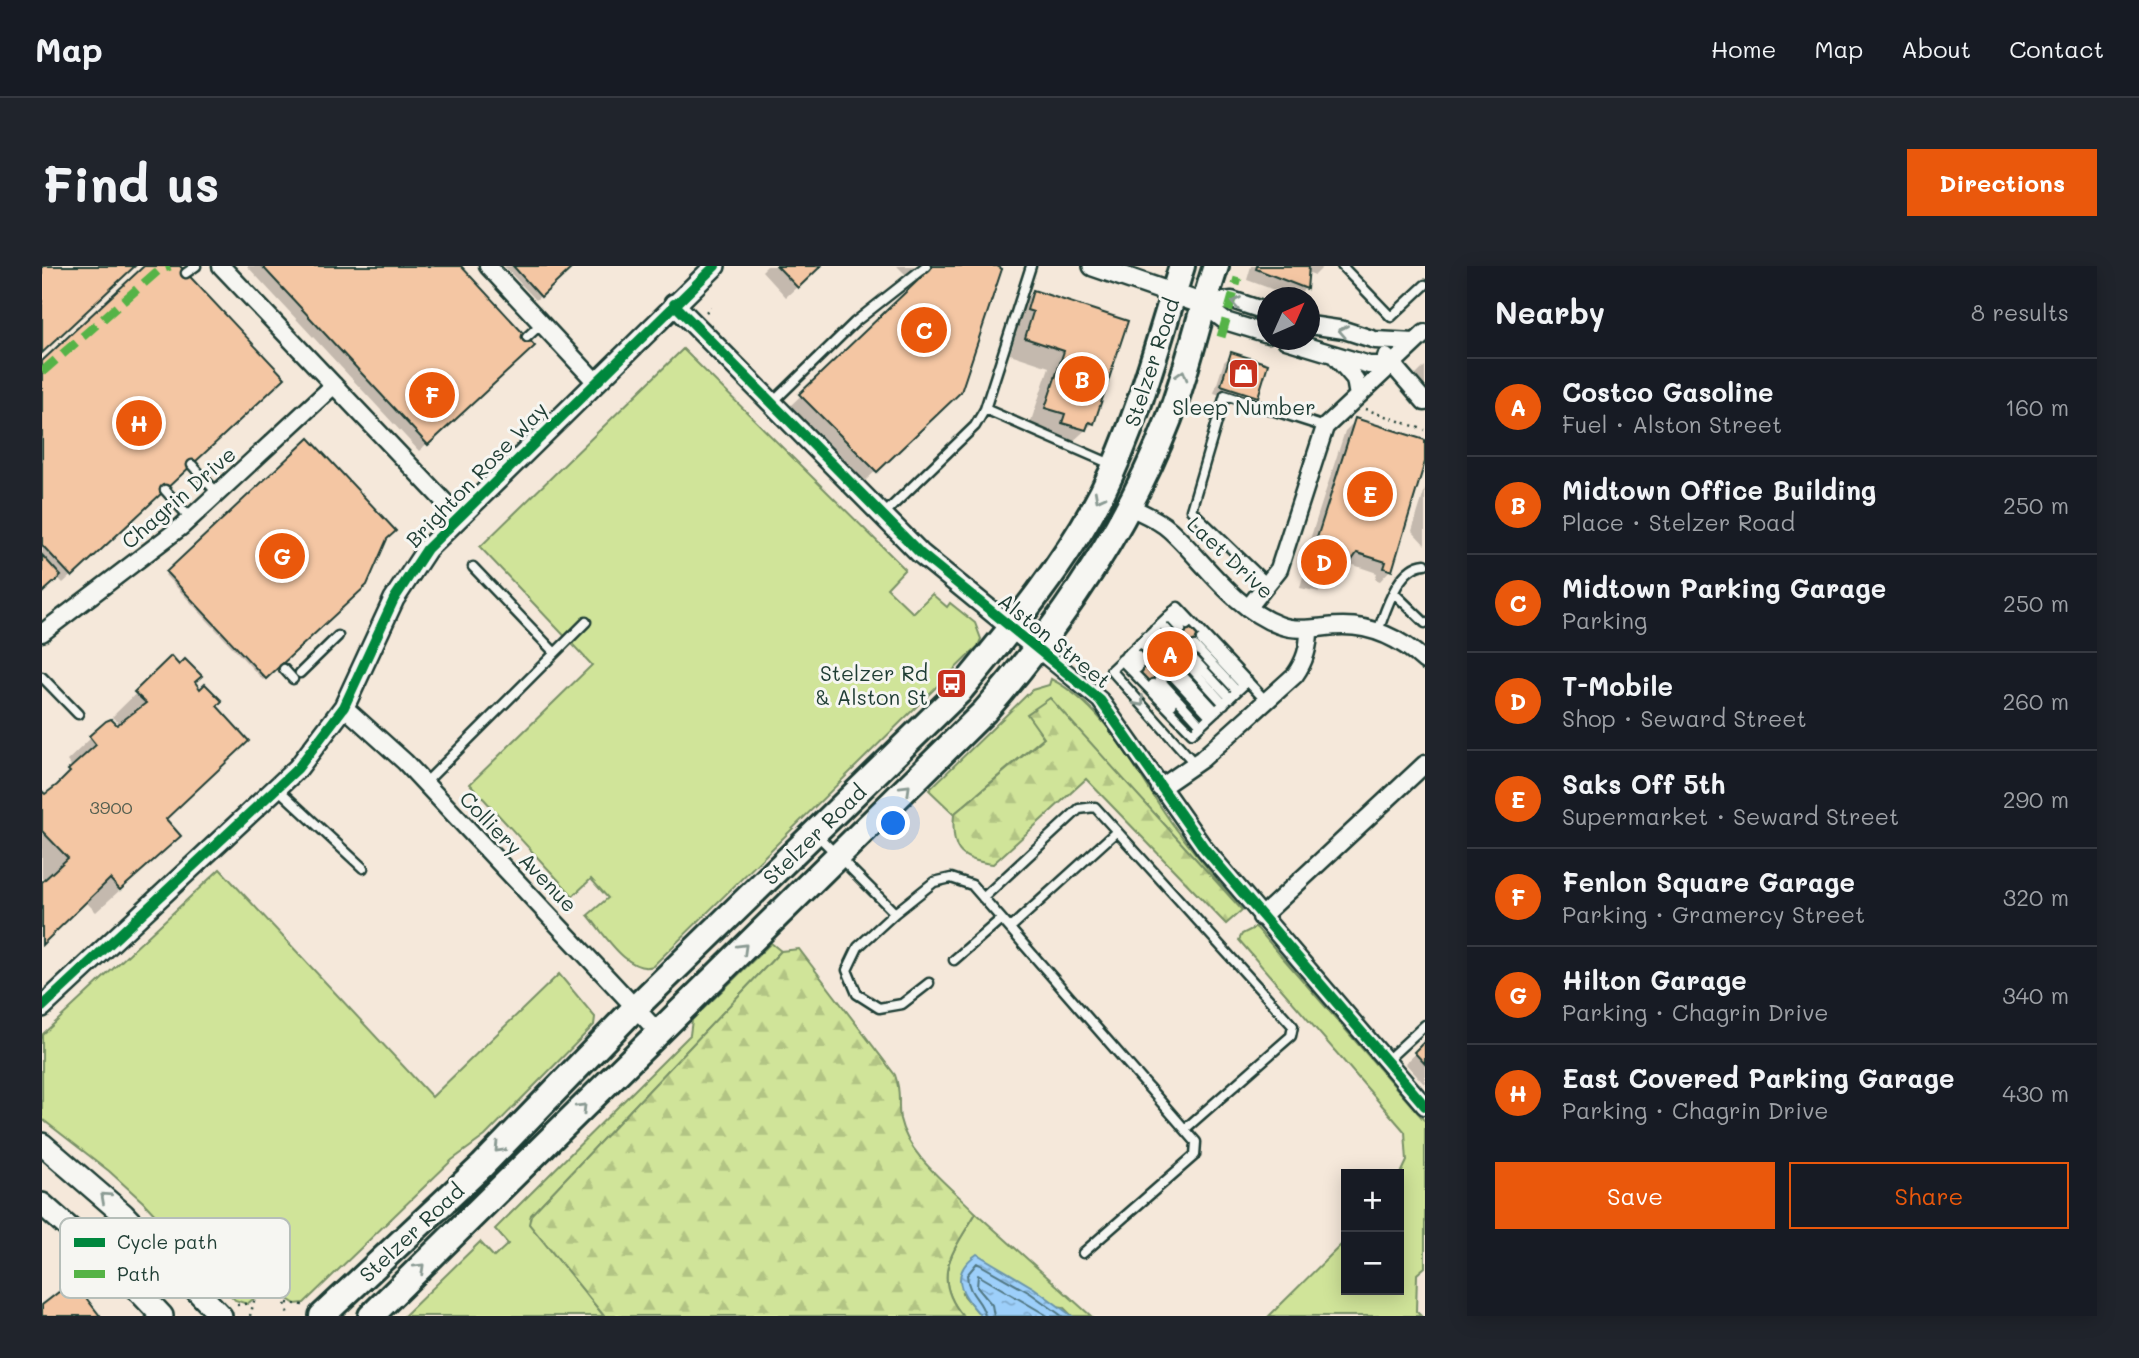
<!DOCTYPE html>
<meta charset="utf-8">
<style>
:root{--surface:#171b24;--page:#20242c;--text:#f1f3f6;--muted:#9ea1a6;--line:#363941;--accent:#ea580c}
body{margin:0;font-family:Mali,sans-serif;background:var(--page);color:var(--text)}
.controls{position:absolute;right:21px;bottom:21px;display:grid;overflow:hidden;border-radius:0px;box-shadow:0 4px 18px #0003}
.controls button{width:63px;height:63px;display:grid;place-items:center;padding:0;border:0;border-bottom:2px solid var(--line);background:var(--surface);color:var(--text);font:35px sans-serif}
.compass{position:absolute;left:1215px;top:21px;width:63px;height:63px;border-radius:50%;background:var(--surface);box-shadow:0 4px 18px #0003;rotate:45deg}
.you{position:absolute;left:852px;top:558px;width:24px;height:24px;margin:-18px;border:5px solid #fff;border-radius:50%;background:#1a73e8;box-shadow:0 0 0 10px #1a73e833}
.badge{display:grid;place-items:center;width:46px;height:46px;border-radius:50%;background:var(--accent);color:#fff;font-size:23px;font-weight:700}
.pin{position:absolute;translate:-50% -50%;border:4px solid #fff;box-shadow:0 2px 7px #0006}
.list{margin:0;padding:0;list-style:none}
h2{display:flex;justify-content:space-between;align-items:center;height:91px;margin:0;padding:0 28px;font-size:30px}
h2 small{font-size:23px;font-weight:400;color:var(--muted)}
.list li{display:grid;grid-template-columns:46px 1fr auto;gap:21px;align-items:center;box-sizing:border-box;height:98px;padding:0 28px;border-top:2px solid var(--line)}
.list b{display:block;font-size:26px;white-space:nowrap}
.list p{margin:0;font-size:23px;white-space:nowrap;color:var(--muted)}
.list em{font-size:23px;font-style:normal;color:var(--muted)}
.actions{display:flex;gap:14px;padding:21px 28px}
.actions a{flex:1;padding:16px 0;border:2px solid var(--accent);border-radius:0px;text-align:center;font-size:24px;color:var(--accent)}
.actions .main{background:var(--accent);color:#fff}
.map{position:relative;flex:none;width:1383px;height:1050px;overflow:hidden;border-radius:0px}
header{display:flex;align-items:center;gap:42px;box-sizing:border-box;height:98px;padding:0 35px;background:var(--surface);border-bottom:2px solid var(--line)}
header strong{font-size:33px}
nav{display:flex;gap:38px;margin-inline-start:auto;font-size:24px}
.intro{display:flex;align-items:center;justify-content:space-between;box-sizing:border-box;height:168px;padding:0 42px}
h1{margin:0;font-size:49px}
.button{padding:18px 32px;border-radius:0px;background:var(--accent);color:#fff;font-size:24px;font-weight:700}
main{display:flex;gap:42px;padding:0 42px}
aside{flex:1;background:var(--surface);border-radius:0px;box-shadow:0 4px 18px #0003}
.map>svg:first-child{display:block}
</style>
<header>
<strong>Map</strong>
<nav><a>Home</a><a>Map</a><a>About</a><a>Contact</a></nav>
</header>
<div class="intro"><h1>Find us</h1><a class="button">Directions</a></div>
<main>
<div class="map">
<svg width="1383" height="1050" viewBox="0 0 1383 1050">
<defs>
<pattern id="forest-firs" width="22" height="20" patternUnits="userSpaceOnUse" patternTransform="scale(1.75)"><rect width="22" height="20" fill="#d0e499"/><path d="M5 1l3.5 6h-7zM16 11l3.5 6h-7z" fill="#b2c484"/></pattern>
<pattern id="water-ripples" width="26" height="14" patternUnits="userSpaceOnUse" patternTransform="scale(1.75)"><rect width="26" height="14" fill="#9dcffa"/><path d="M2 4q2-2 4 0t4 0M15 11q2-2 4 0t4 0" fill="none" stroke="#7fa9cb"/></pattern>
</defs>
<rect width="100%" height="100%" fill="#f5e8da"/>
<filter id="ink" filterUnits="userSpaceOnUse"><feTurbulence type="fractalNoise" baseFrequency=".0143" numOctaves="2"/><feDisplacementMap in="SourceGraphic" scale="14" xChannelSelector="R" yChannelSelector="G"/><feConvolveMatrix kernelMatrix="1 2 1 2 8 2 1 2 1" color-interpolation-filters="sRGB"/></filter>
<g filter="url(#ink)">
<path fill="#d0e499" stroke="#789066" stroke-width="2" d="M641,83L863,303L845,322L871,347L890,328L905,341L908,337L933,357L939,373L936,380L611,700C586,709 561,666 546,649L566,632L549,613L531,630L428,518L550,399L438,281Z
M1009,413C1066,442 1093,506 1129,556C1151,586 1176,615 1200,644L1008,433L1002,471L912,548L887,524L990,424L1007,419Z
M178,603L390,831L517,708L553,751L552,759L443,870L410,894L262,1037L253,1038C227,1021 230,1018 205,1038L193,1034L101,936L67,905L0,853V769Z
M1214,661L1383,855V1001L1375,1008L1374,1045L1379,1050H1227L1304,974V1024H1357V912L1365,895L1363,866L1197,674L1200,668Z
M729,677L739,685L489,949L488,958L562,1050H362L438,976L452,991L466,978L453,963L648,769L650,754Z
M934,947L1049,1050H1030L1021,1041L920,1027L939,1050H921C888,1010 911,986 934,947Z"/>
<path fill="url(#forest-firs)" stroke="#789066" stroke-width="2" d="M1008,432L1200,644L1184,658L1044,513L951,598C916,594 909,583 912,548L1002,472L985,448Z
M757,683L853,809C860,828 855,836 858,853C866,890 908,920 934,947C911,986 888,1010 921,1050H562L487,958L489,949L739,685Z"/>
<path fill="url(#water-ripples)" stroke="#6b95ab" stroke-width="2" d="M935,988L992,1022L1030,1050H939C920,1028 905,1009 935,988Z"/>
<path fill="#0003" d="M105,0H136L240,112L21,317L15,311L0,326V98Z
M205,0H417L483,87L377,185Z
M462,0H530L494,34Z
M725,0H778L744,31L720,5Z
M855,0H880L867,12Z
M894,0H952L906,136L823,215L748,140Z
M1209,0H1282L1273,9L1265,6L1263,22L1254,32L1205,14Z
M991,26L1084,56L1051,157L1026,180L1005,173L1008,164L988,158L1007,101L968,88L976,62L970,60L975,42Z
M1190,88L1214,130L1206,138L1172,127L1182,96Z
M1383,100V126L1370,113Z
M1314,154L1348,304L1338,315L1333,313L1335,307L1306,297L1278,326L1258,322L1267,287L1264,286L1303,165Z
M267,174L343,272L324,318L221,414L123,309Z
M1383,223V279L1370,265Z
M129,393L151,416L122,554L137,570L54,646L43,635L0,675V619L3,616L0,612V528L3,530L31,503L25,495L49,472L79,459L70,451Z
M1383,778V819L1363,797Z"/>
<g fill="none" stroke-linecap="round" stroke-linejoin="round">
<path stroke="#517783" stroke-width="2" d="M943,1050C940,1033 926,1030 925,1009L935,997L988,1027L1020,1050
M952,1050L950,1039L935,1021L936,1009L1006,1050"/>
</g>
<path fill="#f4c6a3" stroke="#1f3d34" stroke-width="2" d="M0,0H93L0,87Z
M102,0H138L243,112L30,311L0,279V95Z
M220,0H419L493,80L386,179Z
M471,0H532L499,31Z
M735,0H779L756,22Z
M891,0H955L960,3L919,126L835,206L757,128Z
M1215,0H1267L1265,23L1214,3Z
M991,24L1086,55L1052,158L1047,156L1044,164L1020,157L1023,148L1003,142L1022,85L983,72L991,46L985,44Z
M1189,86L1226,98L1216,131L1179,119Z
M1313,152L1383,174V196L1350,305L1342,302L1344,296L1315,287L1303,304L1295,302L1291,317L1267,311L1277,276L1274,275Z
M267,172L354,265L345,273L325,319L224,413L124,306Z
M0,289L19,310L0,327Z
M1148,356L1162,372L1108,420L1093,405Z
M129,390L137,399L143,393L160,410L153,416L158,423L163,418L180,435L175,440L207,475L124,553L139,570L78,624L68,613L0,679V616L26,592L0,565V525L3,528L15,519L28,506L26,504L54,479L47,470L64,455L69,453L75,459L104,437L92,426Z
M1383,775V798L1372,786Z
M31,1015L58,1050H0V1039Z"/>
<g fill="none" stroke-linecap="round" stroke-linejoin="round">
<defs>
<path id="service" d="M1300,0L1349,51L1383,19
M144,7L154,0
M485,71L499,58
M730,137L813,56L884,0
M943,143L1069,198
M150,199L176,228
M123,224L148,252
M841,249L933,160L943,143L989,0
M431,301L513,387
M1227,319L1149,244L1183,129L1283,161
M1352,327L1383,357
M1131,345L1145,359
M1126,350L1139,364
M1119,357L1132,371
M1112,363L1125,376
M1336,365C1344,344 1356,300 1383,298
M1104,370L1117,384
M1159,374L1201,419
M1098,376L1111,389
M1153,380L1195,425
M1090,384L1102,397
M1146,387L1188,432
M1084,389L1096,402
M1140,392L1182,438
M1079,394L1150,467L1206,415
M1131,399L1174,445
M242,403L251,413
M1126,405L1168,450
M258,407L296,370
M0,411L36,448
M1117,413L1159,459
M1111,418L1130,439
M1153,498L1069,404L1136,341L1224,435
M383,517L544,356
M235,522L321,602
M775,569L853,647L892,616L909,612L930,619L1154,876L1153,889L1041,987
M941,632L1037,543L1053,541L1251,760L1249,770L1143,863
M853,647L816,681L805,704L815,728L837,742L860,738L887,717
M968,662L1075,565
M912,694L959,653
M1344,795L1383,759"/>
<path id="minor" d="M179,0L416,250
M446,0L553,115
M1161,38L1183,55L1226,68
M1161,38L1190,34L1226,46
M1268,59L1302,64L1333,74L1373,76
M1244,74L1327,99H1349
M1294,91L1313,113L1316,130
M1344,91L1383,136
M1086,240C1100,247 1116,253 1128,264C1162,295 1191,342 1237,359C1258,367 1279,360 1301,360C1332,360 1360,374 1383,395
M1206,342L1237,303L1283,161L1383,67
M0,367L139,261L292,119
M997,384L1058,434L1163,583L1383,840
M302,441L363,496L615,765
M1118,522L1160,493L1253,409C1263,395 1267,382 1267,364
M1219,651L1383,498"/>
<path id="tertiary" d="M1051,0L1161,38
M632,38L878,287L997,384
M0,741L256,502L302,441L352,333L385,283L673,0"/>
<path id="secondary" d="M0,878L81,948L179,1050
M0,938L88,1016L120,1050"/>
<path id="primary" d="M280,1050L440,900L593,742L917,426C969,363 1022,300 1060,227C1096,155 1116,76 1140,0
M329,1050L943,445C1019,358 1085,262 1127,153C1146,103 1157,50 1174,0"/>
</defs>
<use href="#service" stroke="#1f3d34" stroke-width="13"/>
<use href="#minor" stroke="#1f3d34" stroke-width="21"/>
<use href="#tertiary" stroke="#1f3d34" stroke-width="24"/>
<use href="#secondary" stroke="#1f3d34" stroke-width="26"/>
<use href="#primary" stroke="#1f3d34" stroke-width="30"/>
<path stroke="#1f3d34" stroke-width="2.5" stroke-dasharray="2 5" stroke-linecap="butt" d="M664,46L669,41
M1323,143L1383,164
M245,1037L261,1039
M195,1039L209,1037
M208,1050L213,1032L227,1026L242,1032L246,1050"/>
<use href="#service" stroke="#f6f6f2" stroke-width="8"/>
<use href="#minor" stroke="#f6f6f2" stroke-width="16"/>
<use href="#tertiary" stroke="#f6f6f2" stroke-width="19"/>
<use href="#secondary" stroke="#f6f6f2" stroke-width="21"/>
<use href="#primary" stroke="#f6f6f2" stroke-width="24"/>
<path stroke="#55b346" stroke-width="9" stroke-dasharray="18 9" stroke-linecap="butt" d="M1179,71L1196,12
M0,106L117,4L128,0"/>
<defs>
<path id="cycleway" d="M632,38L878,287L1058,434L1163,583L1383,840
M0,741L256,502L302,441L352,333L385,283L673,0"/>
</defs>
<use href="#cycleway" stroke="#f6f6f2" stroke-width="15"/>
<use href="#cycleway" stroke="#00873e" stroke-width="10"/>
</g>
<defs><path id="oneway-chevron" d="M-2-3.5L2.5 0L-2 3.5" fill="none" stroke-width="1.6" stroke-linecap="round" stroke-linejoin="round" transform="scale(1.75)"/></defs>
<g stroke="#8a9a93">
<use href="#oneway-chevron" transform="translate(1194 37) rotate(-170)"/>
<use href="#oneway-chevron" transform="translate(1301 65) rotate(-169)"/>
<use href="#oneway-chevron" transform="translate(1140 109) rotate(-74)"/>
<use href="#oneway-chevron" transform="translate(1057 231) rotate(118)"/>
<use href="#oneway-chevron" transform="translate(1098 436) rotate(48)"/>
<use href="#oneway-chevron" transform="translate(864 523) rotate(-44)"/>
<use href="#oneway-chevron" transform="translate(701 682) rotate(-44)"/>
<use href="#oneway-chevron" transform="translate(540 842) rotate(-45)"/>
<use href="#oneway-chevron" transform="translate(457 882) rotate(134)"/>
<use href="#oneway-chevron" transform="translate(63 931) rotate(-138)"/>
<use href="#oneway-chevron" transform="translate(378 1002) rotate(-44)"/>
</g>
</g>
<defs>
<symbol id="shop-square" viewBox="-11 -11 22 22"><rect x="-9" y="-9" width="18" height="18" rx="4" fill="#c8321e" stroke="#f6f6f2"/><path d="M-5-2.5h2.3a2.7 3.5 0 0 1 5.4 0H5L5.5 6h-11ZM-1.5-2.5h3a1.5 2.3 0 0 0-3 0Z" fill="#fff"/></symbol>
<symbol id="bus-square" viewBox="-11 -11 22 22"><rect x="-9" y="-9" width="18" height="18" rx="4" fill="#c8321e" stroke="#f6f6f2"/><path d="M-5-6H5V4H4V6H2V4H-2V6H-4V4H-5ZM-3.5-4V0h7V-4ZM-3.5 1.2v1.5H-2V1.2ZM2 1.2v1.5H3.5V1.2Z" fill="#fff"/></symbol>
</defs>
<g fill-rule="evenodd">
<use href="#shop-square" x="1184" y="90" width="35" height="35"/>
<use href="#bus-square" x="892" y="400" width="35" height="35"/>
</g>
<g text-anchor="middle" dominant-baseline="central" stroke-width="6" stroke-linejoin="round" paint-order="stroke">
<g font-size="18" fill="#545f50">
<text x="69" y="541">3900</text>
</g>
<g font-size="21" fill="#1f3d34" stroke="#f6f6f2">
<text transform="translate(1109 96) rotate(-72)">Stelzer Road</text>
<text transform="translate(434 208) rotate(-46)">Brighton Rose Way</text>
<text transform="translate(136 231) rotate(-41)">Chagrin Drive</text>
<text transform="translate(1189 291) rotate(43)">Laet Drive</text>
<text transform="translate(1013 374) rotate(39)">Alston Street</text>
<text transform="translate(772 568) rotate(-44)">Stelzer Road</text>
<text transform="translate(477 585) rotate(46)">Colliery Avenue</text>
<text transform="translate(369 966) rotate(-43)">Stelzer Road</text>
</g>
<g font-size="21" fill="#1f3d34" stroke="#f6f6f2">
<text x="1202" y="140">Sleep Number</text>
<text x="886" y="406" text-anchor="end">Stelzer Rd<tspan x="886" dy="24">&amp; Alston St</tspan></text>
</g>
</g>
<rect x="18" y="952" width="230" height="80" rx="10" fill="#f6f6f2" stroke="#b6beb9" stroke-width="2"/>
<rect x="32" y="972" width="31" height="9" fill="#00873e"/>
<rect x="32" y="1004" width="31" height="8" fill="#55b346"/>
<g font-size="19" fill="#1f3d34">
<text x="75" y="983">Cycle path</text>
<text x="75" y="1015">Path</text>
</g>
</svg>
<div class="controls">
<button>+</button>
<button>−</button>
</div>
<svg class="compass" viewBox="-18 -18 36 36"><path d="M0-13l5 13h-10z" fill="#e53935"/><path d="M0 13l5-13h-10z" fill="#9ea1a6"/></svg>
<div class="you"></div>
<div class="pin badge" style="left:1128px;top:388px">A</div>
<div class="pin badge" style="left:1040px;top:113px">B</div>
<div class="pin badge" style="left:882px;top:64px">C</div>
<div class="pin badge" style="left:1282px;top:296px">D</div>
<div class="pin badge" style="left:1328px;top:228px">E</div>
<div class="pin badge" style="left:390px;top:129px">F</div>
<div class="pin badge" style="left:240px;top:290px">G</div>
<div class="pin badge" style="left:97px;top:157px">H</div>
</div>
<aside>
<h2>Nearby<small>8 results</small></h2>
<ul class="list">
<li><span class="badge">A</span><div><b>Costco Gasoline</b><p>Fuel · Alston Street</p></div><em>160 m</em></li>
<li><span class="badge">B</span><div><b>Midtown Office Building</b><p>Place · Stelzer Road</p></div><em>250 m</em></li>
<li><span class="badge">C</span><div><b>Midtown Parking Garage</b><p>Parking</p></div><em>250 m</em></li>
<li><span class="badge">D</span><div><b>T-Mobile</b><p>Shop · Seward Street</p></div><em>260 m</em></li>
<li><span class="badge">E</span><div><b>Saks Off 5th</b><p>Supermarket · Seward Street</p></div><em>290 m</em></li>
<li><span class="badge">F</span><div><b>Fenlon Square Garage</b><p>Parking · Gramercy Street</p></div><em>320 m</em></li>
<li><span class="badge">G</span><div><b>Hilton Garage</b><p>Parking · Chagrin Drive</p></div><em>340 m</em></li>
<li><span class="badge">H</span><div><b>East Covered Parking Garage</b><p>Parking · Chagrin Drive</p></div><em>430 m</em></li>
</ul>
<div class="actions"><a class="main">Save</a><a>Share</a></div>
</aside>
</main>
